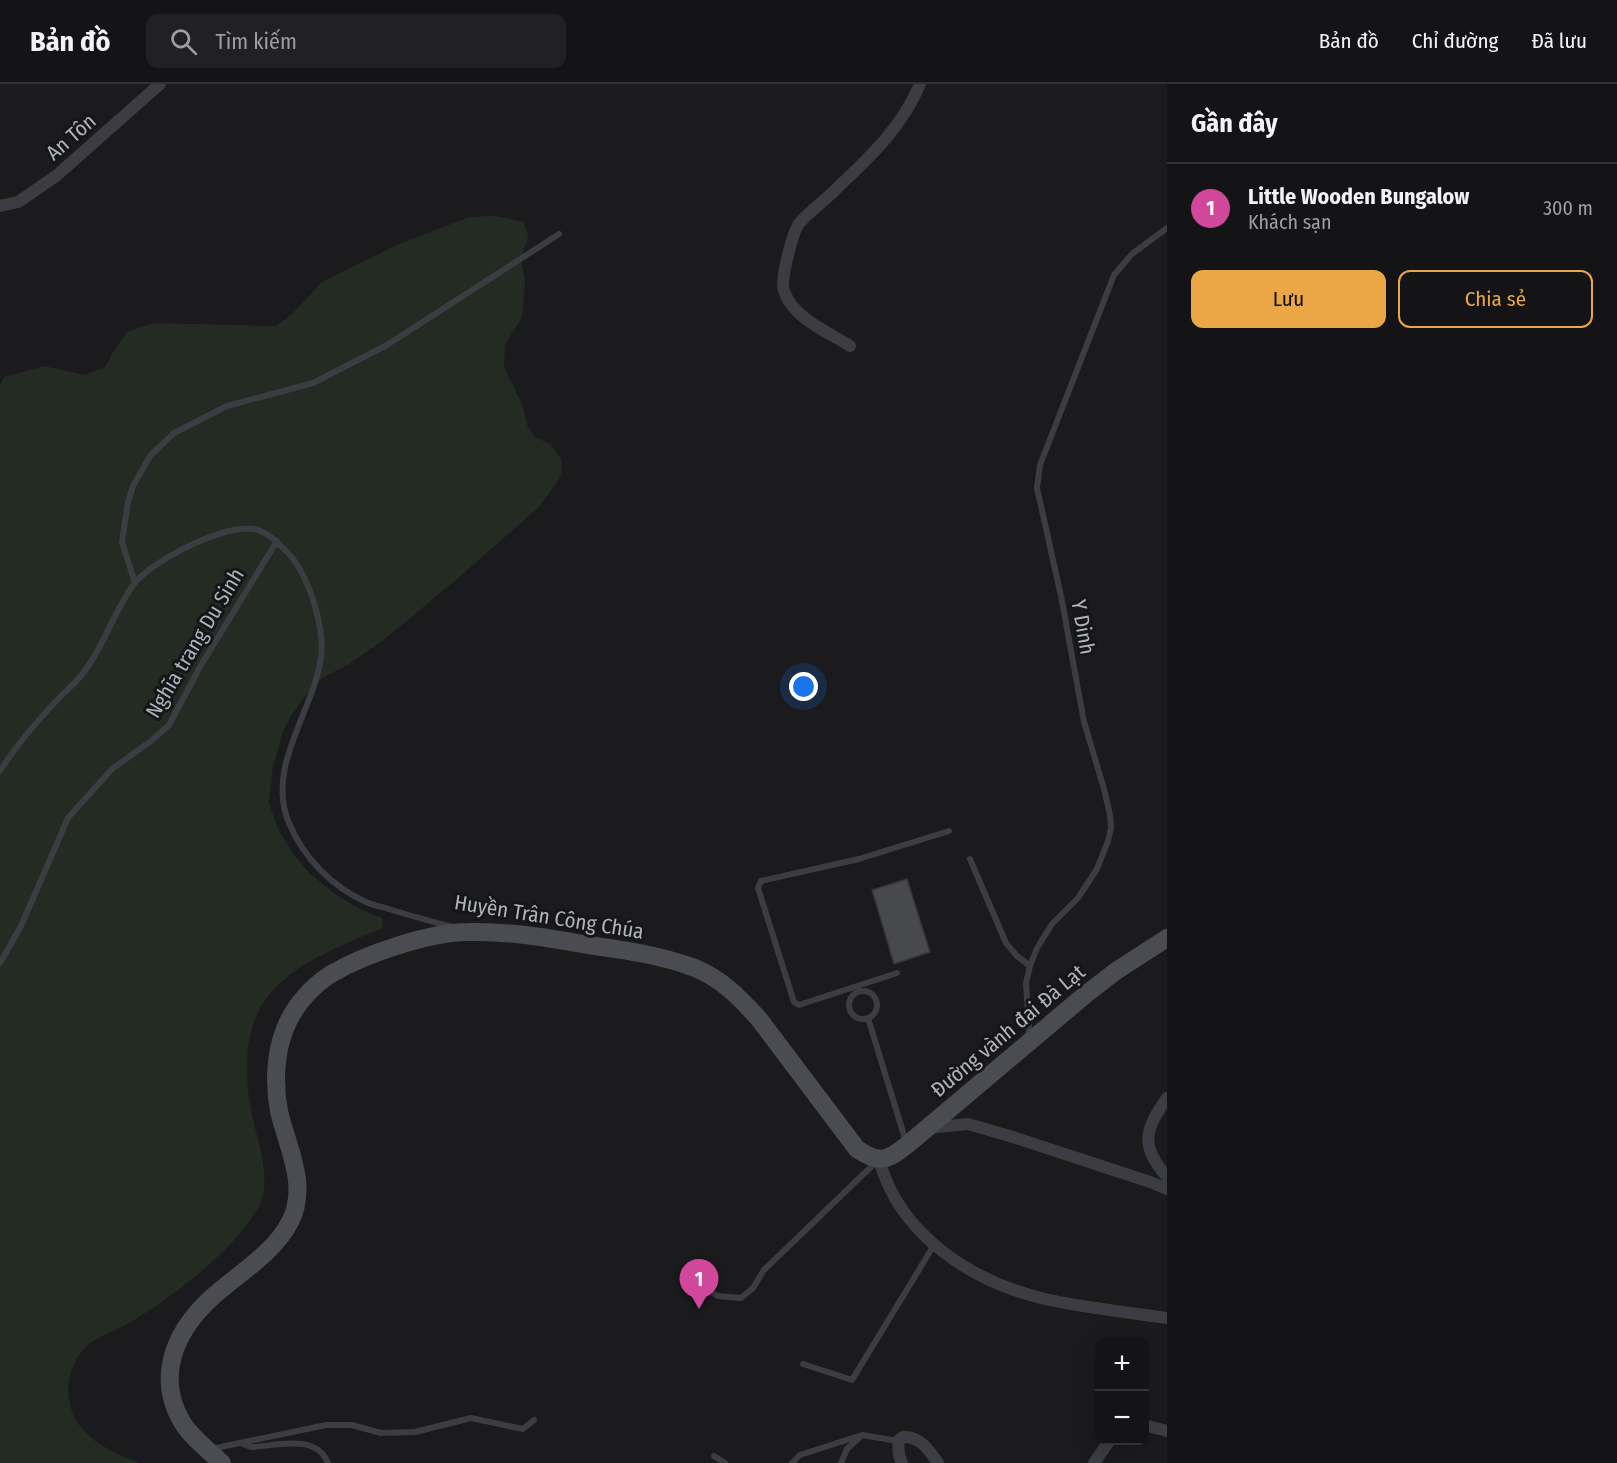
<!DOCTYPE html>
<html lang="vi">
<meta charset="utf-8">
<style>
:root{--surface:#141416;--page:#212123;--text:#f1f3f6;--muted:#9d9ea1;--line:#333335;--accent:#eba645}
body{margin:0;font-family:"Fira Sans Condensed",sans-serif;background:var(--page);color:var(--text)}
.controls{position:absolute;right:18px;bottom:18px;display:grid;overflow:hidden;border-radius:12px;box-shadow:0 6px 24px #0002}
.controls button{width:54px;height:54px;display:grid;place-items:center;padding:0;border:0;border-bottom:2px solid var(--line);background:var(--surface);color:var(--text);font:30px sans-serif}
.you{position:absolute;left:804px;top:603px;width:21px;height:21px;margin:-15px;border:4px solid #fff;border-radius:50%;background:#1a73e8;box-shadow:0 0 0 9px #1a73e833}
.badge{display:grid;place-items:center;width:39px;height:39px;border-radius:50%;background:var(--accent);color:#fff;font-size:20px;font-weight:700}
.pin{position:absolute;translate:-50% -50px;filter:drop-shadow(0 2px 3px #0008)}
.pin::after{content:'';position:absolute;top:32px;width:21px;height:18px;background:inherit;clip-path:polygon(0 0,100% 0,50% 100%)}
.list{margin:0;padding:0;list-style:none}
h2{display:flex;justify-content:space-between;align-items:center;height:78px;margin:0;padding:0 24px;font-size:26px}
h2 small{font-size:20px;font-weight:400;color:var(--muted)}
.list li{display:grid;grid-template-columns:39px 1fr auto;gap:18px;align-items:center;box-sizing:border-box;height:90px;padding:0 24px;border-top:2px solid var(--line)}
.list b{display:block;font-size:22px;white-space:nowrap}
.list p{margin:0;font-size:20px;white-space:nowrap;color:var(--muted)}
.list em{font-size:20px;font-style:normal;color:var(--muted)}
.actions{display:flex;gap:12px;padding:18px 24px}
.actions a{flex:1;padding:14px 0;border:2px solid var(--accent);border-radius:12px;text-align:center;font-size:21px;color:var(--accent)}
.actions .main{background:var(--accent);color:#111}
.icon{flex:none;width:33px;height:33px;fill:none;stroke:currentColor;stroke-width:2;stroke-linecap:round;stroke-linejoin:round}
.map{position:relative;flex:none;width:1167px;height:1379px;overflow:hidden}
header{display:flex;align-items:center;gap:36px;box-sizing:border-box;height:84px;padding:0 30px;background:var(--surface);border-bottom:2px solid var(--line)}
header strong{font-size:28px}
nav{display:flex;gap:33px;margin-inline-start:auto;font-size:21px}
.search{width:420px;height:54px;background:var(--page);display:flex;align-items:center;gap:15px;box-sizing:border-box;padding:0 21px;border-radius:12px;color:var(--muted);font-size:22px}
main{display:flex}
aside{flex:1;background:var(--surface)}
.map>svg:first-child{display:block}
</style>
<header>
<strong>Bản đồ</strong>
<div class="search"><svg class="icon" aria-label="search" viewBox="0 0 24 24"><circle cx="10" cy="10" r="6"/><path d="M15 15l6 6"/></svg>Tìm kiếm</div>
<nav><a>Bản đồ</a><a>Chỉ đường</a><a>Đã lưu</a></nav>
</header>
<main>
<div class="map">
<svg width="1167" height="1379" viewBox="0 0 1167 1379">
<rect width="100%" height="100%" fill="#1b1b1d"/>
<path fill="#232b23" d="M496,132L524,138L528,153L521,176L525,198L522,233L505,261L504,283L522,320L527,341L535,353L550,360L561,375L562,387L557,398L539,423L457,495L385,555L349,580L322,594L305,612L292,630L283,647L273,682L269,719L278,745L295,772L310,790L334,809L358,824L382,834L383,844C347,859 304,875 276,903C239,939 244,999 255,1044C261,1067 270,1098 260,1120C241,1161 170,1215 131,1238C115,1248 97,1251 84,1265C63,1288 63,1324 84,1347C99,1363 120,1371 139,1379H0V302L4,293L44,282L85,291L106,282L113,268L127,248L153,239L276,242L292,230L322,198L397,161L469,133Z"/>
<path fill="#48494d" stroke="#353539" stroke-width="1.5" d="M907,795L930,868L894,880L872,806Z"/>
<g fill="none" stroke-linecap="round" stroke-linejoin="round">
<path stroke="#3c3d42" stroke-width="6" d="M135,499L122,458L128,418L133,402L150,372L174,349L227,322L313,299L387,261L559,150
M0,687C17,660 38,636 60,613C66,607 73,601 79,594C103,566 112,530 134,500C151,477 230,436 258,446C270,450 279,460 287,468C308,489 325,543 321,573C314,627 265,683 289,739C303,773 332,803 366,818C374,822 384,823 392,826C412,832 433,838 453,843
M970,775L1006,859L1017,872L1030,882
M0,879L21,842L68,734L112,685L151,657L169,641L201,581L277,457
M897,889L799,921L794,918L758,804L761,797L859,775L949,747
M849 921a14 14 0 1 1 28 0a14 14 0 1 1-28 0Z
M868,934L906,1058
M1028,952L1029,946L1026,899L1030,882L1037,864L1052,840L1078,814L1097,785L1108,757L1111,744L1110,731L1104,705L1084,638L1061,512L1037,404L1040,381L1114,191L1132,170L1167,144
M699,1201L718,1212L741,1214L753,1204L764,1186L876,1078
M803,1280L852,1296L934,1161
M243,1360L251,1363C276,1362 316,1349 328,1379
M211,1365L326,1341H352L381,1349L415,1348L471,1334L523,1345L534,1336
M714,1372L725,1379
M792,1379L800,1371L862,1351L898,1357
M841,1379L847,1365L860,1353"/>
<path stroke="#3c3d42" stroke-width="12" d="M0,122L18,118L56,92L160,0
M850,262C828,248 793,234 784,207C780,196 792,152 798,141C803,133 824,117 832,109C867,75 901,46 920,0
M1167,1014C1145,1046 1139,1061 1167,1093
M927,1044L968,1040L1013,1053L1150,1098L1167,1105
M879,1075C899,1151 972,1198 1045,1215C1085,1224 1127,1228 1167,1234
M1144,1341L1167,1347
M902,1379L899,1371L898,1357L903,1353C920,1352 929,1366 938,1379
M1094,1379L1110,1356"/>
<path stroke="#4a4c52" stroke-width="18" d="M222,1379C208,1366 192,1354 182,1338C156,1294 174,1250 208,1217C234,1192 273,1171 290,1138C309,1101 287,1063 279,1027C274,1001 275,969 285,945C293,923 312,902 331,890C365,870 430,848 469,848C509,847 549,854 588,861C624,866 660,871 695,884C722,895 740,914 759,935L857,1065C879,1080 887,1077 907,1061L1085,911L1116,887L1167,854"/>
</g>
<g text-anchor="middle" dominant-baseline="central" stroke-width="6" stroke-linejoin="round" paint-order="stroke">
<g font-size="21" fill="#aeb3bc" stroke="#161618">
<text transform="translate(71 53) rotate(-41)">An Tôn</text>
<text transform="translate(1083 543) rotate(80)">Y Dinh</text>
<text transform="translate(195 559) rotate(-59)">Nghĩa trang Du Sinh</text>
<text transform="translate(549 833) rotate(9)">Huyền Trân Công Chúa</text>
<text transform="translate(1008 947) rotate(-40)">Đường vành đai Đà Lạt</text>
</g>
</g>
</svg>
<div class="controls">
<button>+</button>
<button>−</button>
</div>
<div class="you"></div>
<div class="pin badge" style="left:699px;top:1225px;background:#d1479c">1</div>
</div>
<aside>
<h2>Gần đây<small></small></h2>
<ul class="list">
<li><span class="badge" style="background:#d1479c">1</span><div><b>Little Wooden Bungalow</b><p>Khách sạn</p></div><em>300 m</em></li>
</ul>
<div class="actions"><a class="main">Lưu</a><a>Chia sẻ</a></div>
</aside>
</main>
